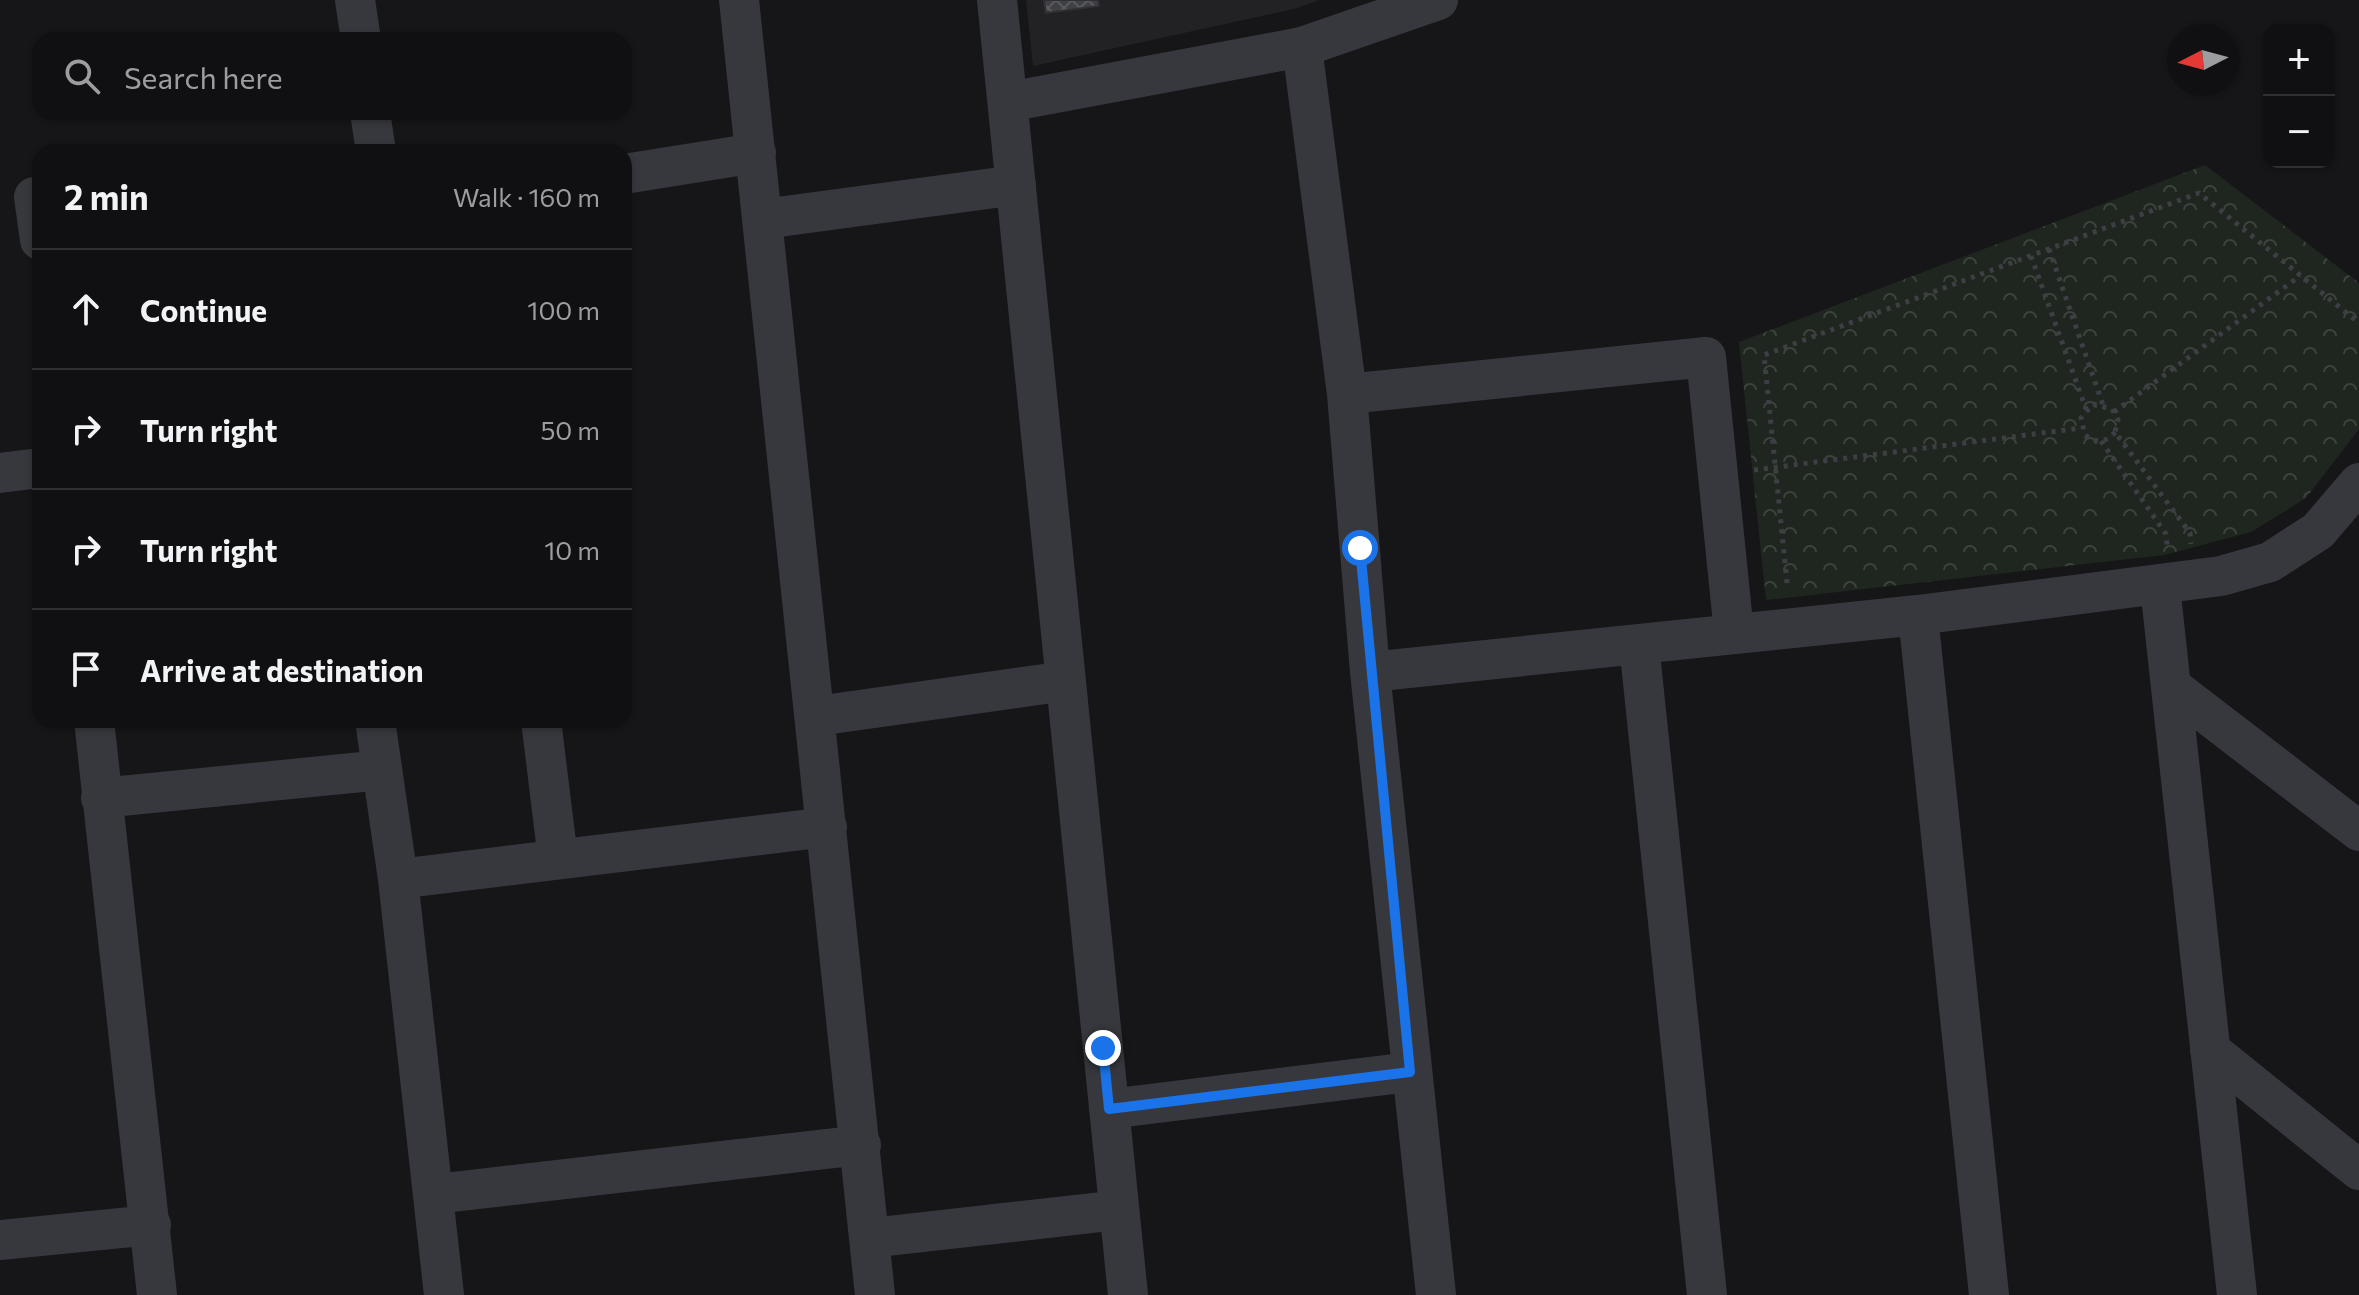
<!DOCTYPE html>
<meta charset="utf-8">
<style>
:root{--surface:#101012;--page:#1e1e20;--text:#f1f3f6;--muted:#9c9d9f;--line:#303032}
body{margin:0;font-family:Commissioner,sans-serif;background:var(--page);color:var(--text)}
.controls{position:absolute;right:24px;top:24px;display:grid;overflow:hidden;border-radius:16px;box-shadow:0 2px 6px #0004}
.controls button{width:72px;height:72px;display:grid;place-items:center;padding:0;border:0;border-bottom:2px solid var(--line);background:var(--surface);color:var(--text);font:40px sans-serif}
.compass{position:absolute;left:2167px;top:24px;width:72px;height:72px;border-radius:50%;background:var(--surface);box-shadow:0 2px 6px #0004;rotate:264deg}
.stop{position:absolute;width:24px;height:24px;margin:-18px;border:6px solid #1a73e8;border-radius:50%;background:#fff}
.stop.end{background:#1a73e8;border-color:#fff;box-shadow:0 2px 8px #0008}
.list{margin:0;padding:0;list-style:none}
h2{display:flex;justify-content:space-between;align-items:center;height:104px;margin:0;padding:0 32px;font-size:34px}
h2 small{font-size:26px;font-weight:400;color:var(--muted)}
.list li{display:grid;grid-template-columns:52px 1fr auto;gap:24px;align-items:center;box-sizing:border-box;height:120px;padding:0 32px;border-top:2px solid var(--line)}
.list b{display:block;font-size:30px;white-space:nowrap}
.list em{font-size:26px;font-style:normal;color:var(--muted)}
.icon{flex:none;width:44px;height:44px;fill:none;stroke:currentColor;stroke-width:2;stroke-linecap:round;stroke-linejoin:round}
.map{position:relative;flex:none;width:2359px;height:1295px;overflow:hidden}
.search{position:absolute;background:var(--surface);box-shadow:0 2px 6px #0004;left:32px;top:32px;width:600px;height:88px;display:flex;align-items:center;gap:20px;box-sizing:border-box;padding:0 28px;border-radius:24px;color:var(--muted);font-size:30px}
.panel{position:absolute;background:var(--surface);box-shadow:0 2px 6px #0004;left:32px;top:144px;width:600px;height:584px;border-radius:24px}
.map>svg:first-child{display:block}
</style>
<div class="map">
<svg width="2359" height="1295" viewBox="0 0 2359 1295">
<defs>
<pattern id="park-crowns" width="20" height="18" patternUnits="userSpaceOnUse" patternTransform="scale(2)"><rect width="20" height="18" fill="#1e261f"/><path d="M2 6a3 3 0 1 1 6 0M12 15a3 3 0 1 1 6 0" fill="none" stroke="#3c433d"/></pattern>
<pattern id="building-cross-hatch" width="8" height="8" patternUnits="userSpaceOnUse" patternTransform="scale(2)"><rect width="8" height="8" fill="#404145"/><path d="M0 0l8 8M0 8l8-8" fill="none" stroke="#595a5e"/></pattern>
</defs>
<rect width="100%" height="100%" fill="#161618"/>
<path fill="#222225" d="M1026,0H1319L1294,9L1033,66Z"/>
<path fill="url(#park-crowns)" d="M2205,165L2359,283V429L2306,498L2251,532L2164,555L1766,600L1739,342Z"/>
<path fill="url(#building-cross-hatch)" stroke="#303034" stroke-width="2" d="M1044,0H1098L1099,6L1046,13Z"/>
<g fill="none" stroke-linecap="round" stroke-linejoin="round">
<path stroke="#3d3f44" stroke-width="5" stroke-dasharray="4 6" stroke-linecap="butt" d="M2049,249L2103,405
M2031,256L2086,409
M2114,412L2300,276
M2115,432C2107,443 2095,443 2085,435L2081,418L2093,404L2112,409L2118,420L2115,432L2190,533L2191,544
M2101,441L2166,534L2167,545
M1754,470L2081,428
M1787,583L1764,355L2199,193L2359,323"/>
<path stroke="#37383d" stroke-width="40" d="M355,0L361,40
M739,0L875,1295
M997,0L1128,1295
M1302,47L1347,394L1370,672L1436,1295
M1008,102L1302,47L1438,0
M370,112L376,152
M624,174L756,153
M34,197L40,240
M764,219L1016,185
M1347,394L1706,357L1734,633
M0,473L40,468
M2160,586L2237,1295
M1918,615L1989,1295
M1639,644L1707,1295
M1370,672L1918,615L2221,576L2270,562L2318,531L2359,483
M2172,687L2359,831
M817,716L1066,681
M94,720L157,1295
M375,720L398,879L444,1295
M541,720L558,859
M101,798L382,770
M398,879L827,827
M2210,1050L2359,1170
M1109,1109L1410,1072
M435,1194L861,1145
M870,1238L1119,1210
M0,1240L151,1225"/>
</g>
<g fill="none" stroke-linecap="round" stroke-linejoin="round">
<path stroke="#1a73e8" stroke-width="10" d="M1103,1048L1109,1109L1410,1072L1360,548"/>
</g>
</svg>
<div class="controls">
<button>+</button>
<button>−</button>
</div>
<svg class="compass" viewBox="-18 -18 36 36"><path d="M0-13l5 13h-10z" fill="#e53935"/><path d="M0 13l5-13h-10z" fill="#9c9d9f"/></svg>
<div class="stop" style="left:1360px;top:548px"></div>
<div class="stop end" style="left:1103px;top:1048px"></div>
<div class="search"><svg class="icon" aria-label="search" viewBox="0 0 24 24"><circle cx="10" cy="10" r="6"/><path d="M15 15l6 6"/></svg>Search here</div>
<section class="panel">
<h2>2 min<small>Walk · 160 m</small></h2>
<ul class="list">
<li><svg class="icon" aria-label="ahead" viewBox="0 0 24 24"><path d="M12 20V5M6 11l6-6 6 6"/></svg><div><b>Continue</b></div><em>100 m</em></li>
<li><svg class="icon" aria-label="right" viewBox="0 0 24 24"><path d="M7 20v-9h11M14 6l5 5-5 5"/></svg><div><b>Turn right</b></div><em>50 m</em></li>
<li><svg class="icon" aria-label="right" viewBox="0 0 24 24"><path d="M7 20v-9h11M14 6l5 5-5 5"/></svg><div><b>Turn right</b></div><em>10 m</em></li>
<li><svg class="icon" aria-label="arrive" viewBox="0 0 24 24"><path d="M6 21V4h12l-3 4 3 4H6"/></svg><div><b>Arrive at destination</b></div></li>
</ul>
</section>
</div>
